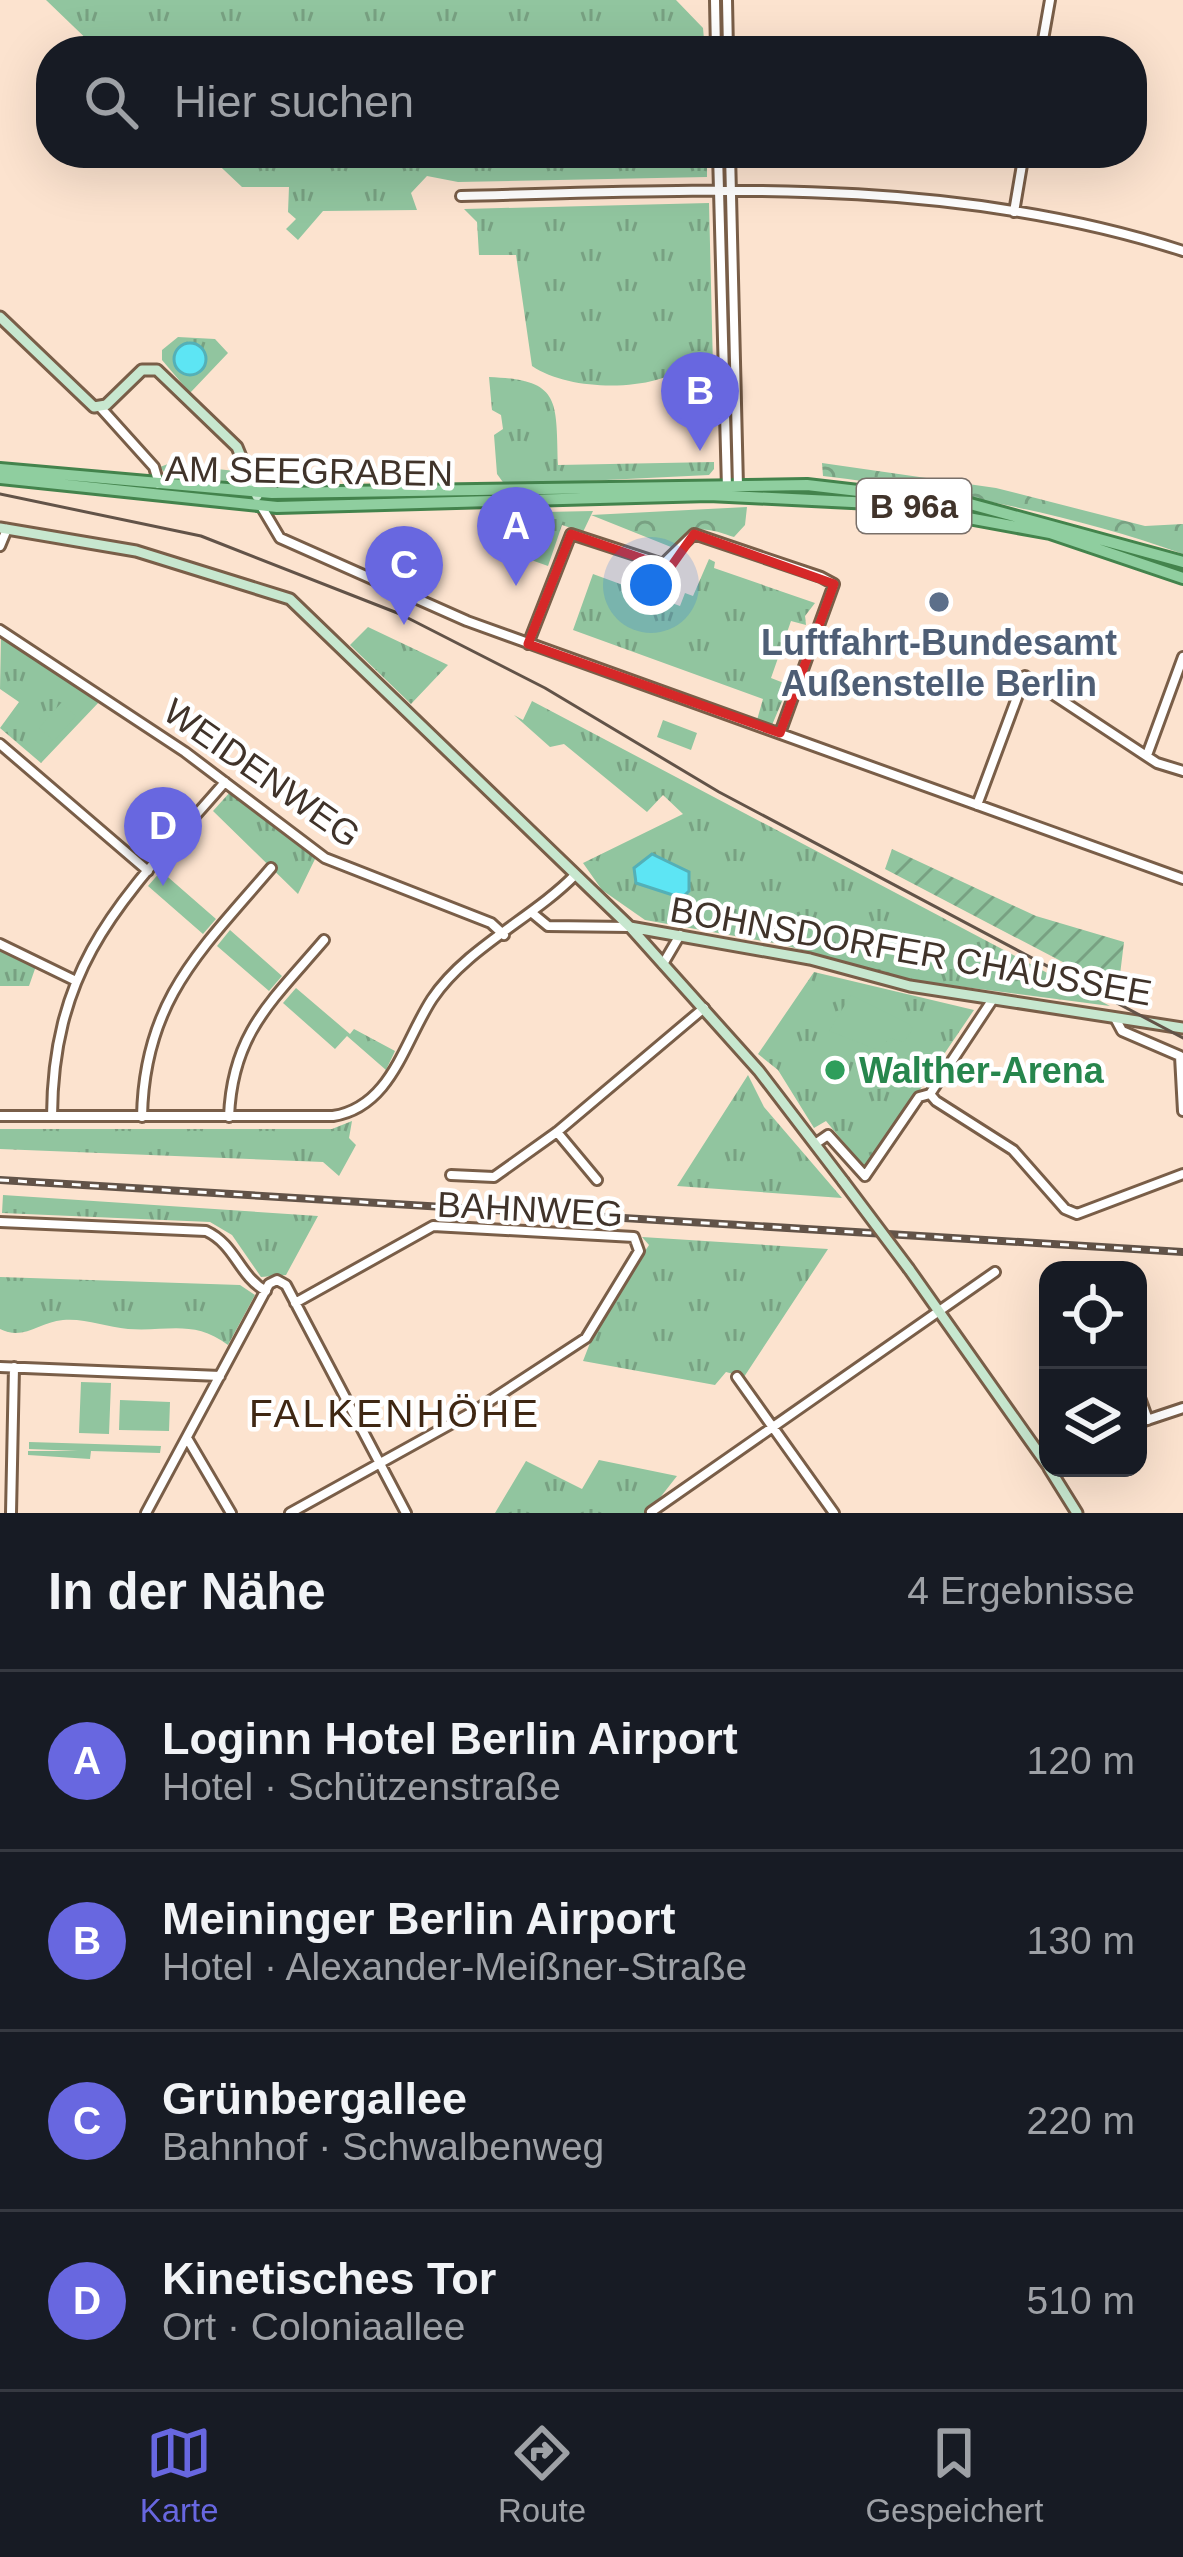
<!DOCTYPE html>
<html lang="de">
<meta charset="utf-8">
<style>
:root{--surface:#171b24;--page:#20242c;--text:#f1f3f6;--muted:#9ea1a6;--line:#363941;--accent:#6867e0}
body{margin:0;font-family:Arial,sans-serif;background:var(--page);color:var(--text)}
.controls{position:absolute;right:36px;bottom:36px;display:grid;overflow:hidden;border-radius:24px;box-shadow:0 12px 48px #0002}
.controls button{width:108px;height:108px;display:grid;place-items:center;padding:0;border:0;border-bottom:3px solid var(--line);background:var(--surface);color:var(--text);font:60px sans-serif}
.you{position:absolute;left:651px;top:585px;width:42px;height:42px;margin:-30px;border:9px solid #fff;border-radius:50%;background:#1a73e8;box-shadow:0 0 0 18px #1a73e833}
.badge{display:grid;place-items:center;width:78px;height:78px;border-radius:50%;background:var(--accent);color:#fff;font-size:39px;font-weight:700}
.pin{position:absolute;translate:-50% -99px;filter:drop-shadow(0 3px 6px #0008)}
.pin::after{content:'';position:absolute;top:63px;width:42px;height:36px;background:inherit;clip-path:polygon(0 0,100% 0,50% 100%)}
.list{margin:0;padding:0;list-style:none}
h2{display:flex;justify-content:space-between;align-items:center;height:156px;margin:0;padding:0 48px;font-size:51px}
h2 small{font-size:39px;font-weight:400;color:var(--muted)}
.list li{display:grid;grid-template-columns:78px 1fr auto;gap:36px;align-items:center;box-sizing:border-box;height:180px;padding:0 48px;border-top:3px solid var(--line)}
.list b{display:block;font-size:45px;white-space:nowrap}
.list p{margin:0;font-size:39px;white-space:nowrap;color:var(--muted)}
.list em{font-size:39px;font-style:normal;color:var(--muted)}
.icon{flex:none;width:66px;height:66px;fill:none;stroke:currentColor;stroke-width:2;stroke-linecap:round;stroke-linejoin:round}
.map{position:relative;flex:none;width:1183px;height:1513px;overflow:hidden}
.search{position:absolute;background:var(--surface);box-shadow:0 12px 48px #0002;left:36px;right:36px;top:36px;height:132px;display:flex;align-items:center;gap:30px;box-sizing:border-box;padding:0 42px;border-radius:48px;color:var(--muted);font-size:45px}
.sheet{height:876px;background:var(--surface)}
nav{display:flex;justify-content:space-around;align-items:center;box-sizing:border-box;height:168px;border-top:3px solid var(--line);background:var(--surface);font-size:33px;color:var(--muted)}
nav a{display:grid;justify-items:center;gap:6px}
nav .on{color:var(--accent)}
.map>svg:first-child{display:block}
</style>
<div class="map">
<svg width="1183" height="1513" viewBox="0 0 1183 1513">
<defs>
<pattern id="grass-tufts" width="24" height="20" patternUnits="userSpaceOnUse" patternTransform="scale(3)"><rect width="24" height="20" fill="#91c59f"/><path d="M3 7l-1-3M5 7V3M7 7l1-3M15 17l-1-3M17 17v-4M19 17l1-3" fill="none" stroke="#78a182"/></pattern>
<pattern id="forest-crowns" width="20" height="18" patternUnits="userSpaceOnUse" patternTransform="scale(3)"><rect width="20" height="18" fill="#91c59f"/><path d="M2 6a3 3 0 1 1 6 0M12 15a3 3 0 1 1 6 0" fill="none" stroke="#78a182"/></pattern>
<pattern id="garden-furrows" width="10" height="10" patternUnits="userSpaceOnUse" patternTransform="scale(3)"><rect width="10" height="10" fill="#91c59f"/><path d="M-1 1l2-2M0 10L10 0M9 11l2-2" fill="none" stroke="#78a182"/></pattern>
</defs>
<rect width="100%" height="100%" fill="#fce3cf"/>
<path fill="url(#grass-tufts)" d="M46,0H676L703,28L705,51H99Z
M206,153H707V177L458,182L427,176L411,193L417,210L323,211L298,240L286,229L296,219L288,212L289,187H242Z
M709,203L713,367C690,368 677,374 656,380C620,390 563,387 532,366L516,255H479L477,222L464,209Z
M178,337L215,339L228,353L190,393L162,360V350Z
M489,377C561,380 556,399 558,465L714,462V469L709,475L505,485L497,474L494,435L503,429L501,415L492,410Z
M168,464L236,471L226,481L168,477L160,467Z
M593,511L583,532L562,525L548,566L489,545L501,513Z
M709,559L715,562L714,568L815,603L805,616L806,625L791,621L771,678L789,685L772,725L757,720L763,699L573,630L593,574L680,606L685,593L693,596Z
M368,627L448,665L411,704L350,645Z
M1,637L100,701L41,763L0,728L19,702L0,689Z
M532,701L1110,1006L910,980L780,944L645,920L602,890L583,863L683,814L663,795L647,812L564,744L550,747L514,715L523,720Z
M231,791L316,857L298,894L213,811Z
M161,871L216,919L203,934L148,886Z
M230,930L282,976L269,991L217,946Z
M0,947L36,966L29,986H0Z
M814,972L974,1010L866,1169L826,1121L814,1128L778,1070L758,1054Z
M296,988L350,1034L354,1029L395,1051L386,1070L347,1036L335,1049L283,1003Z
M748,1075L764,1107L842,1198L677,1186Z
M352,1121L349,1138L356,1145L339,1176L323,1162L0,1149V1129H332Z
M3,1195L318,1216L286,1275L261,1277L232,1235L210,1222L2,1213Z
M642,1237L828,1249L744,1377L726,1372L715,1385L583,1361L597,1325L649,1245Z
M0,1277L240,1285L255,1295L228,1345C193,1319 167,1332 128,1329C106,1327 85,1318 63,1320C39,1322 24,1341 0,1329Z
M599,1460L677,1476L648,1513H495L526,1461L582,1489Z"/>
<path fill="url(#forest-crowns)" d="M822,463L996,488L1145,526L1183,524V554C1066,512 946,491 823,476Z
M747,507L745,525L734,537C710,529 689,521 676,549L591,515Z"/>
<path fill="url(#garden-furrows)" d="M892,849L1036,916L1124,942L1118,991L885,869Z"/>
<path fill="#91c59f" d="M61,703L76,716L54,741L39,728Z
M663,720L697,733L691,750L657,737Z
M851,995L909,1024L913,1029L904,1042L890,1038L878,1050L829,1031Z
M81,1382L111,1383L109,1434L79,1433Z
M120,1400L170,1402L169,1431L119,1430Z
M29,1442L161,1446L160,1453L91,1451L90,1459L28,1455V1451H78L29,1449Z"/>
<path fill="#5de5f4" stroke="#54b0b7" stroke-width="3" d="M174 359a16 16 0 1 1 32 0a16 16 0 1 1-32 0Z
M652,854L689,872V891L682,898L636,883L634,868Z"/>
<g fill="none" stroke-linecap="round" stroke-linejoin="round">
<defs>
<path id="street" d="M715,0L716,51
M727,0L728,51
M1041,51L1050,0
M718,153L727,488
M730,153L738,487
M461,196C704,190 948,175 1183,251
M1014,212L1024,153
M100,407L154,467L159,484
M261,506L280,538L467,621L1183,879
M0,546L7,529
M0,630L185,752L325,858L491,923L504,935
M528,644L571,534L663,564L694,534L821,577L834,584L780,733
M0,744L148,871
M1147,755L1183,657
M977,805L1025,676L1157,763L1183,771
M531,912L548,926L630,927
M0,944L74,980
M663,964L680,935
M993,999L930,1094L936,1101L1013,1150L1065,1209L1077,1214L1183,1174
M1115,1018L1122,1031L1180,1056L1183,1111
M0,1116H333C391,1107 404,1042 432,999C466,948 533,918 575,875
M52,1116C53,957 128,894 225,782
M142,1117C144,1001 200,951 271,868
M229,1117C232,1033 273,1000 324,940
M557,1132L597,1180
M815,1144L828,1135L865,1176L919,1097L930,1094
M451,1175L494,1177L557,1132L704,1008
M0,1222L206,1231C236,1245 238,1275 266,1291
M0,1367L220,1376
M737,1377L834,1513
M1138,1392L1148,1420
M1138,1423L1183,1408
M187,1438L231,1513
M651,1512L995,1272
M11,1513L14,1367
M146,1513L269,1284L277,1280L286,1285L406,1513
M290,1513L476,1410L586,1338L639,1251L634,1237L433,1226L295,1303"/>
<path id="secondary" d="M0,317L94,407L106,405L142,370H157L237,447L257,496
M0,528L136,551L290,599L630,927L759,1071L843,1181
M630,927L810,959L910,986L1183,1028
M909,1269L1048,1466
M1049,1468L1077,1513"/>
<path id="primary" d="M0,469L272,493L807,485L970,504L1183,562
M0,478L277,507L709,495L892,504L1050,533L1183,578"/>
</defs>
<use href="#street" stroke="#795e48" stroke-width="14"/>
<use href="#secondary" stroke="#795e48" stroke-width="15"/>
<use href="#primary" stroke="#43834c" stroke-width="16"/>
<use href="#street" stroke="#fff" stroke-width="8"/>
<use href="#secondary" stroke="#c7e7cf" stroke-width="9"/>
<use href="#primary" stroke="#8fce9f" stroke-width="10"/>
<path stroke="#625348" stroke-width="3" d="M0,494L201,536L400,614L545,688L719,792L1183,1038"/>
<defs>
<path id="rail" d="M0,1180L1183,1252"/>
</defs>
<use href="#rail" stroke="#625348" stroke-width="8"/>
<use href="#rail" stroke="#fff" stroke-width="3" stroke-dasharray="9" stroke-linecap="butt"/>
<defs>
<path id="secondary-bridge" d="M843,1181L909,1269"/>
</defs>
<use href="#secondary-bridge" stroke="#795e48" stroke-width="15" stroke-linecap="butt"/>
<use href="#secondary-bridge" stroke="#c7e7cf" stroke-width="9"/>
</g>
<path fill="none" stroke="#d62828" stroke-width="9" stroke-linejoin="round" d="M571,534L670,568L694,534L834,584L780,733L528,644Z"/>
<circle fill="#5c6f8a" stroke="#fff" stroke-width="4.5" cx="939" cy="602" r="12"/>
<circle fill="#2e9e5b" stroke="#fff" stroke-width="4.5" cx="835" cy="1070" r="12"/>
<g text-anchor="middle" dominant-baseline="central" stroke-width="9" stroke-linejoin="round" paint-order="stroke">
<rect fill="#fff" stroke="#79706a" stroke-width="3" x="857" y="479" width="114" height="54" rx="9"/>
<g font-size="33" font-weight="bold" fill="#40332a">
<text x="914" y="506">B 96a</text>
</g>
<g font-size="36" fill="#40332a" stroke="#fff">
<text transform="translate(309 471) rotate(1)">AM SEEGRABEN</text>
<text transform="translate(262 773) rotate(35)">WEIDENWEG</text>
<text transform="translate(911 951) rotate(10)">BOHNSDORFER CHAUSSEE</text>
<text transform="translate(530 1209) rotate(3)">BAHNWEG</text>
</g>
<g font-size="36" font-weight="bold" fill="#4e5e75" stroke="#fff">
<text x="939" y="642">Luftfahrt-Bundesamt<tspan x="939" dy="41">Außenstelle Berlin</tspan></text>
</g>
<g font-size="36" font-weight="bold" fill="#27864d" stroke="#fff" text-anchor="start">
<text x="859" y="1070">Walther-Arena</text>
</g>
<g font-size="39" letter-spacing="3" fill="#3f2713" stroke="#fff">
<text x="395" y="1413">FALKENHÖHE</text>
</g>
</g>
</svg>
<div class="controls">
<button><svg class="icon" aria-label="locate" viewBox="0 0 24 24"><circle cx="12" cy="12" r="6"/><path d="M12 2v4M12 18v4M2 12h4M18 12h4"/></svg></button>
<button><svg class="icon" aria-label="layers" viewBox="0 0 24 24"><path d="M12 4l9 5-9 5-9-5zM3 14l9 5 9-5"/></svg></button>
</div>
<div class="you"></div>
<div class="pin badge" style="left:516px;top:586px">A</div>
<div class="pin badge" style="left:700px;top:451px">B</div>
<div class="pin badge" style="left:404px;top:625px">C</div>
<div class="pin badge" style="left:163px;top:886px">D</div>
<div class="search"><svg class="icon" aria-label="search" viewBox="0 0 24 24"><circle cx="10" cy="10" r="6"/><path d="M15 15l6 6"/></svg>Hier suchen</div>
</div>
<section class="sheet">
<h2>In der Nähe<small>4 Ergebnisse</small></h2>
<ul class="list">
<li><span class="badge">A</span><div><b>Loginn Hotel Berlin Airport</b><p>Hotel · Schützenstraße</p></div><em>120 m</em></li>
<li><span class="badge">B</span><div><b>Meininger Berlin Airport</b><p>Hotel · Alexander-Meißner-Straße</p></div><em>130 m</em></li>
<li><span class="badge">C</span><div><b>Grünbergallee</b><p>Bahnhof · Schwalbenweg</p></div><em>220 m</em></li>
<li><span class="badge">D</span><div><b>Kinetisches Tor</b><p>Ort · Coloniaallee</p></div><em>510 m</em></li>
</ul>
</section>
<nav>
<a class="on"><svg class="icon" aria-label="map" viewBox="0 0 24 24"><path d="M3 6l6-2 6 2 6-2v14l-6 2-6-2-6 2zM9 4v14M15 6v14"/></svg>Karte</a>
<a><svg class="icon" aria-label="directions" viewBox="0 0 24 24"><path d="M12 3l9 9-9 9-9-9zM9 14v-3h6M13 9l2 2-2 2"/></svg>Route</a>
<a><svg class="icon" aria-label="saved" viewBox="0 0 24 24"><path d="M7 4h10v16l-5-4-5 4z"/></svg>Gespeichert</a>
</nav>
